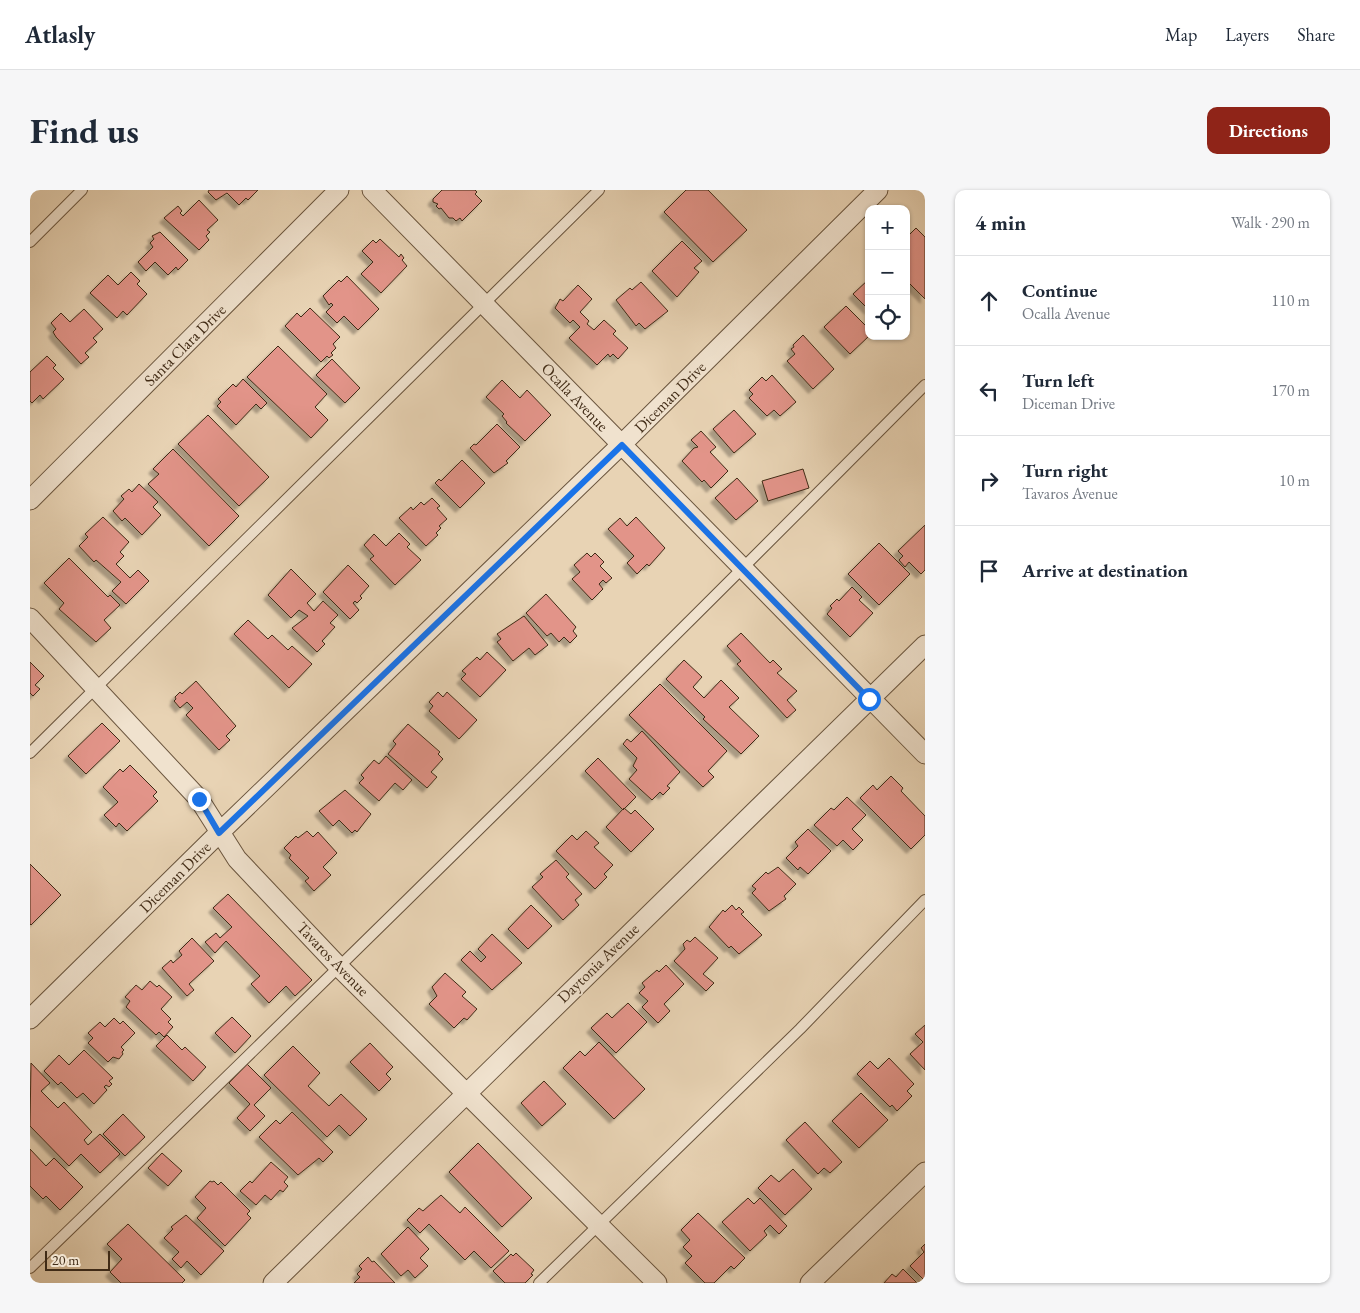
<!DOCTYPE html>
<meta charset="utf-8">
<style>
:root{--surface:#fff;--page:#f6f6f7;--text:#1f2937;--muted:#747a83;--line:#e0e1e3;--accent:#8f2418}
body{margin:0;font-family:"EB Garamond",serif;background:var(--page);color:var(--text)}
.controls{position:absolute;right:15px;top:15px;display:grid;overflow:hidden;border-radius:10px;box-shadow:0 1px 4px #0004}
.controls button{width:45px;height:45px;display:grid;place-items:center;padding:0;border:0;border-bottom:1px solid var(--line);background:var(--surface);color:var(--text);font:25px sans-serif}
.scale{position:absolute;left:15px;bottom:12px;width:65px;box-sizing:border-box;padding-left:5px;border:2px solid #402b16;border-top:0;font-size:14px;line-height:18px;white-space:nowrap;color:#402b16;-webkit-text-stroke:4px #f0e2ce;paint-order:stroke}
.stop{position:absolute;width:15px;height:15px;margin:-11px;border:4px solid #1a73e8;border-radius:50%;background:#fff}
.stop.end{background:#1a73e8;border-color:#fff;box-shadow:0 1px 5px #0008}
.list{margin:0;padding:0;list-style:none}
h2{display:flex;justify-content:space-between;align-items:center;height:65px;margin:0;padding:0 20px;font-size:21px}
h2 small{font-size:16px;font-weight:400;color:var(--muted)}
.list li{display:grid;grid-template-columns:32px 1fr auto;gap:15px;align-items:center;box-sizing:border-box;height:90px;padding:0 20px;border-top:1px solid var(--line)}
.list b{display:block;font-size:19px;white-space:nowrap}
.list p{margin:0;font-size:16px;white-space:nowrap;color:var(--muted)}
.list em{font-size:16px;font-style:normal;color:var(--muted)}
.icon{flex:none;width:28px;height:28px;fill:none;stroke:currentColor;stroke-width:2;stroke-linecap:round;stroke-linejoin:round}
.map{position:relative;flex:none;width:895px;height:1093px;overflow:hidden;border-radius:10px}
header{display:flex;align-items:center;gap:30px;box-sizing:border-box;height:70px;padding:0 25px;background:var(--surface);border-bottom:1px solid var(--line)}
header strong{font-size:24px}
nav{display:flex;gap:28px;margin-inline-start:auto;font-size:18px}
.intro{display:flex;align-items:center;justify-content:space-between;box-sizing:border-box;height:120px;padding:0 30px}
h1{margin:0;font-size:35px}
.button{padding:12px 22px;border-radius:10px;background:var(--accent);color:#fff;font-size:18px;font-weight:700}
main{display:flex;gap:30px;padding:0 30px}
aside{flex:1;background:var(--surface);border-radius:10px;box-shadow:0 1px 4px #0004}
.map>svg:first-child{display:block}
</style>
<header>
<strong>Atlasly</strong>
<nav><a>Map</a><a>Layers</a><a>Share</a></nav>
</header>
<div class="intro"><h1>Find us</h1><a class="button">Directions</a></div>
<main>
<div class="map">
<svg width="895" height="1093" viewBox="0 0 895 1093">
<defs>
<filter id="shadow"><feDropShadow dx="-4.5" dy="4.5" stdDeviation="1" flood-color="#0004"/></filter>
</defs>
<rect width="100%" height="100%" fill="#e8d3b4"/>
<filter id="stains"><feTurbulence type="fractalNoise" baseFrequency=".004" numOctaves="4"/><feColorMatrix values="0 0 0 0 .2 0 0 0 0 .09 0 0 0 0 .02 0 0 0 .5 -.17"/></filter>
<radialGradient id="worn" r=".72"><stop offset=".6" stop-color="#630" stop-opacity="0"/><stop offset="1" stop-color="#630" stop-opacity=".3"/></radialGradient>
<path fill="#e29489" stroke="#402b16" filter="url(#shadow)" d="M179,0H228L218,10L216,8L209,15L197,3L186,10L178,2Z
M412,0H445L447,2L445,4L452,11L432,31L430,28L426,31L423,28H419L411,18L409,19L406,16L408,14L403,12V9Z
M656,0H678L717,40L683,72L634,22Z
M169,10L188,30L177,40L180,42L176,46L179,50L169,60L134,28L148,16L152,21L150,23L153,26Z
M886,38L895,47V109L876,90V48Z
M130,42L158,70L148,80L146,77L138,85L125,72L116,81L108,72L123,57L120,53L124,49L122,46Z
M350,49L369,67L371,64L374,68L372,70L377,76L351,103L331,84L343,72L332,61L343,50L346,53Z
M652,51L672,71L664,78L669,82L647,107L622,81Z
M101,82L110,91L107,94L117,104L97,125L93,121L87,128L60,103L78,85L88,95Z
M317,86L349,119L328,140L314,126L307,133L296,122L303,115L301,113L299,115L293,106L309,90L311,92Z
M839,89V120L823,104Z
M611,92L638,121L615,139L609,133L606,136L586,110L600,98L602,100Z
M548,95L562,109L550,122L559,131L557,134L564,140L574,130L586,141L583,144L598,158L588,169L583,164L580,167L578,164L567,175L539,148L550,137L543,130L540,133L525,118L530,109L533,111Z
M816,116L839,139V146L820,164L794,137Z
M280,118L310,147L303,154L306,158L301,163L303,165L299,168L297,166L291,172L255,136L267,123L271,127Z
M54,119L73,139L63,148L67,152L55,163L59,167L51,174L26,147L23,142L26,139L21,133L31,123L40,132Z
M773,145L804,179L783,199L757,171L765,164L761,159L764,157L763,155Z
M248,156L297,204L285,217L298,230L281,248L217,187Z
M17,166L26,175L23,178L34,189L13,209L10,205L2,213L0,211V182Z
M302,169L330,198L315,213L286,185Z
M742,185L766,212L750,226L744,220L737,226L719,208L723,204L719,200L732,187L736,191Z
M213,189L237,213L231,219L226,214L206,235L187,216L191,212L188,209L203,194L206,197Z
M472,190L490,208L497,200L521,225L495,251L476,233L477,232L472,226L474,224L456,207Z
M704,220L726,244L704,263L683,239Z
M178,225L239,287L209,316L148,254Z
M467,234L490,257L476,271L478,273L464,283L440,258L444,254L446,255Z
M671,241L686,257L680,262L698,281L681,298L674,290L672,292L652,271L664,258L668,257L661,250Z
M143,259L209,326L179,356L118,294L129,284L123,279Z
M432,270L455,293L430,318L405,293L409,289L411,291Z
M773,279L779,298L738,311L732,291Z
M707,288L728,311L706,330L685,308Z
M109,294L128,312L123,317L131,325L112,345L95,328L92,331L83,321L94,309L91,306L99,299L102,302Z
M402,308L410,316L407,318L417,329L409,336L411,338L406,343L408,345L396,356L369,328L381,317L383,320L391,312L394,315Z
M73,327L99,352L90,362L94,366L86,374L100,388L108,380L119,391L96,414L82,401L91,392L66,370L64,372L49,356L58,347L55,344Z
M606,327L635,358L619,376L617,374L607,384L597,373L604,366L578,339L590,328L597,336Z
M895,335V380L891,384L879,372L875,377L869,370L873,366L868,361Z
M369,343L380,354L377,357L391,370L365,395L340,369L344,366L334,355L344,344L356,356Z
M849,353L880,384L849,415L818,384Z
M557,363L561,367L565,363L574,372L570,376L582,388L576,393L573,390L569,394L573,399L562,410L542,389L550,382L544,375Z
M39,368L78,407L80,405L90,415L74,430L81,438L66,452L29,419L34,413L14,393Z
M318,375L339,396L330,406L332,408L327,413L325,411L323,413L329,420L320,429L293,402Z
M261,379L286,404L277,413L284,421L293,411L308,425L300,433L305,437L292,451L295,454L287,462L262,438L278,426L269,420L261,428L238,405Z
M822,397L832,407L829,410L843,423L820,447L797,424L802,418L800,416L807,409L809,411Z
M516,404L546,437L543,441L547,446L540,453L534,447L529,452L521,443L517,446L496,423Z
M494,426L518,455L505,465L499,458L483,471L467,452L471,449L467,444Z
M218,430L238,449L242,445L258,460L262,456L282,474L259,498L204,444Z
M711,443L740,473L743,470L752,479L747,483L767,501L757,510L766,520L757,528L707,474L711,471L697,456Z
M457,462L476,480L450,507L431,489L436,484L432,481L447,467L450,470Z
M654,470L672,487L663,497L674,508L691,490L709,508L699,517L729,546L711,564L673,529L675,527L636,489Z
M0,472L14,486L5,495L10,499L3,506L0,503Z
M166,491L206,536L196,546L200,550L189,560L156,525L163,518L157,512L150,518L144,511L146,509L145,507L150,502L152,504Z
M630,494L697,561L678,581L684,587L673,597L599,525Z
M408,502L413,507L417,502L447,530L429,549L399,521L403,516L399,512Z
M72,533L90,551L56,584L38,566Z
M378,534L410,562L408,564L413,569L401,582L407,587L397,598L358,564L366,554L363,551Z
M612,541L650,582L637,596L640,598L633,605L630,602L622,610L599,589L607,580L603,576L607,568L593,554L597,549L601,552Z
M356,566L382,590L373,600L365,593L349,611L329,593L334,588L331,585L344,570L349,574Z
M568,568L606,607L593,620L555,581Z
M100,575L127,602L123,606L128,611L97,641L89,633L86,637L74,625L88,612L73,597L90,579L93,582Z
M861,586L873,598L871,601L895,626V645L881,659L830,608L843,595L847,600Z
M315,600L341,624L327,642L325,640L322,643L309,630L303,636L289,621Z
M817,607L836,625L822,639L833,650L823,660L813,650L807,656L784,635L801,618L804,620Z
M594,618L601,624L605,620L624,639L601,662L576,637Z
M778,639L801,661L778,684L770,677L768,680L756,668L768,656L765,652Z
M277,641L283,647L288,642L307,663L293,677L301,685L284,701L275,691L279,688L259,668L261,665L254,658L266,646L268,648Z
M556,641L569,653L564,657L583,675L574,684L577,687L565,699L526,661L542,645L547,650Z
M526,670L539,684L536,687L552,704L545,710L549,715L533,730L502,697L513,687L510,684Z
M0,674L31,705L1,735L0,734Z
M748,677L766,694L754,706L756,709L739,721L722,703L726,699L722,696L736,682L738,684Z
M198,704L282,790L265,806L256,796L239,813L221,794L230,786L196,751L185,763L175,752L186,743L190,748L202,737L183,718Z
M501,715L522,736L498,759L478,739Z
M702,715L706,720L709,717L714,722L711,724L732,745L709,764L701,756L699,758L679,737L693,720L695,722Z
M462,744L492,773L462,800L431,770L440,761L451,772L456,767L448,759Z
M665,747L688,768L673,784L684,793L676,801L644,771L655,759L653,754L657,750L660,752Z
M162,748L184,771L159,794L164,800L157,806L132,778L141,770L143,773L152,765L149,761Z
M636,775L654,794L634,814L640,821L628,833L612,817L618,811L609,803L615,797L612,793L627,780L629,782Z
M415,783L436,802L432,806L447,819L437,830L434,828L424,838L399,814L407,806L402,797Z
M120,791L127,797L129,795L142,807L131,819L141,829L138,832L143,837L134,847L129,842L126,845L96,817L100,811L95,807L106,795L112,800Z
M598,813L617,832L586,863L561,838L577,823L582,828Z
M202,827L221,846L205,863L185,843Z
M84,828L90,834L93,831L105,843L91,857L94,860L92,862L93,864L89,869L83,867L78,872L58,853L63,848L58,843L70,832L75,837Z
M895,835V880L880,864L893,852L885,844Z
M137,845L152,860L155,857L176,877L163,891L126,856Z
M569,852L615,899L584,929L533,878L550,861L555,866Z
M340,853L363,877L356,884L361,889L349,901L320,872Z
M263,856L290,883L278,896L299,916L311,904L337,929L320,946L309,935L297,947L234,885Z
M54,860L83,888L79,891L82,894L79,897L76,895L74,897L77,900L64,914L53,903L47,908L31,892L28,895L14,881L29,865L39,875Z
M859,868L884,894L877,901L882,906L867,921L862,915L860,917L827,884L840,871L848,879Z
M1,873L20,893L11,901L28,918L34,912L62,942L54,950L58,955L70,944L90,964L70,983L51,964L39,976L0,936Z
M217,874L241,898L224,915L235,926L220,941L207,928L220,914L199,893Z
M514,891L536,914L512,936L491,913Z
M831,903L858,930L829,958L802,931Z
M262,922L303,962L293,972L289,968L268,985L229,947L246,930L250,934Z
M93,924L115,947L95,966L73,944Z
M775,932L812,972L800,983L794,978L788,984L756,950Z
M448,953L502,1008L472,1037L419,982Z
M0,959L16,976L24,968L53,997L30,1020L16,1006L13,1009L0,996Z
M132,963L152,981L138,996L118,978Z
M241,972L258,987L254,992L258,996L253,1002L250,1000L241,1010L235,1005L226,1015L210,1001L220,991L222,993Z
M763,979L782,999L755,1025L728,998L741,985L749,992Z
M180,991L182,992L184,991L188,995L191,992L220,1021L217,1024L221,1028L195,1056L167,1028L176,1018L165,1007Z
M411,1005L430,1023L435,1017L479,1061L461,1078L444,1061L435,1070L399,1034L390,1043L377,1030L389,1018L393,1021Z
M718,1008L724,1014L730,1008L757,1036L749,1044L740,1035L734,1041L737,1045L720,1061L692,1032Z
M668,1023L715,1068L704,1079L701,1076L684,1093H675L655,1073L662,1066L653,1057L660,1050L651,1040Z
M156,1025L194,1061L171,1085L157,1071L151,1078L142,1069L149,1062L134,1048L143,1039L141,1037Z
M98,1034L155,1090L152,1093H91L80,1082L92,1069L77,1054Z
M378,1037L399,1059L390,1068L398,1076L385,1088L378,1080L371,1086L351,1064Z
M895,1054V1091L880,1076L894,1062L891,1058Z
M486,1063L504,1080L501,1084L503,1085L495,1093H475L463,1081L481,1064L483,1066Z
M338,1067L342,1072L344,1071L365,1093H324L330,1087L327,1084L332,1079L329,1076Z
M873,1079L887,1093H854L862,1084L866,1087Z"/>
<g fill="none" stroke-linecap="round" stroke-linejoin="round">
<defs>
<path id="service" d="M0,52L52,0
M0,563L569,0
M0,1078C301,786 600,493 895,195
M509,1093L770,839L895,710"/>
<path id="minor" d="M342,0L895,564
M0,310L309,0
M0,428L169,609L207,669L310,778L627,1093
M0,829L189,643L591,255L848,0
M243,1093L895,455
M780,1093L895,982"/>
</defs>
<use href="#service" stroke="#6a553e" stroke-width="12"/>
<use href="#minor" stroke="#6a553e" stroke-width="21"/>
<use href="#service" stroke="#f0e2ce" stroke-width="10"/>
<use href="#minor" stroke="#f0e2ce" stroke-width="19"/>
</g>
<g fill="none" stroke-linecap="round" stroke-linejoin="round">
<path stroke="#1a73e8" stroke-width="6" d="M169,609L189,643L592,255L839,509"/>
</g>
<g text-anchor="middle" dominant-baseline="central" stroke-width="4" stroke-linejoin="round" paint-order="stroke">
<g font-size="16" fill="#402b16" stroke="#f0e2ce">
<text transform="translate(155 155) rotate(-45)">Santa Clara Drive</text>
<text transform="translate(545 207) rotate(46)">Ocalla Avenue</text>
<text transform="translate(640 207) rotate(-45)">Diceman Drive</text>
<text transform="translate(145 687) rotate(-45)">Diceman Drive</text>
<text transform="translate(303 769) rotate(46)">Tavaros Avenue</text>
<text transform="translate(568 773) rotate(-44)">Daytonia Avenue</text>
</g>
</g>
<rect width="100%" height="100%" filter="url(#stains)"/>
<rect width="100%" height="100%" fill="url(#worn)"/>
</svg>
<div class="controls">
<button>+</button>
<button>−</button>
<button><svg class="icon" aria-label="locate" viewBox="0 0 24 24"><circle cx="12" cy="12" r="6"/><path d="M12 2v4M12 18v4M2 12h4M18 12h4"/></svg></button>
</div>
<div class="scale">20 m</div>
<div class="stop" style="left:839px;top:509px"></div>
<div class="stop end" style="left:169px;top:609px"></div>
</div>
<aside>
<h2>4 min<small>Walk · 290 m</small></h2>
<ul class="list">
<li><svg class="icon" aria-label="ahead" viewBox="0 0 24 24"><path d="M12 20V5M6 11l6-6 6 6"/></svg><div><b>Continue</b><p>Ocalla Avenue</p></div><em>110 m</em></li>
<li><svg class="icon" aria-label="left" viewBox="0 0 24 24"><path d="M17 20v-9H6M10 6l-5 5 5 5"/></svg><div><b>Turn left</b><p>Diceman Drive</p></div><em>170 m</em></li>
<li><svg class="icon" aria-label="right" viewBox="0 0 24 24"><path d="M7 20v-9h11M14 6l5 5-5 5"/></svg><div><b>Turn right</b><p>Tavaros Avenue</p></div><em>10 m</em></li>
<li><svg class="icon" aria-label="arrive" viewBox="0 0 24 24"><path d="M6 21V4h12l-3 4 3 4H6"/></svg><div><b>Arrive at destination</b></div></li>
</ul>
</aside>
</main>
